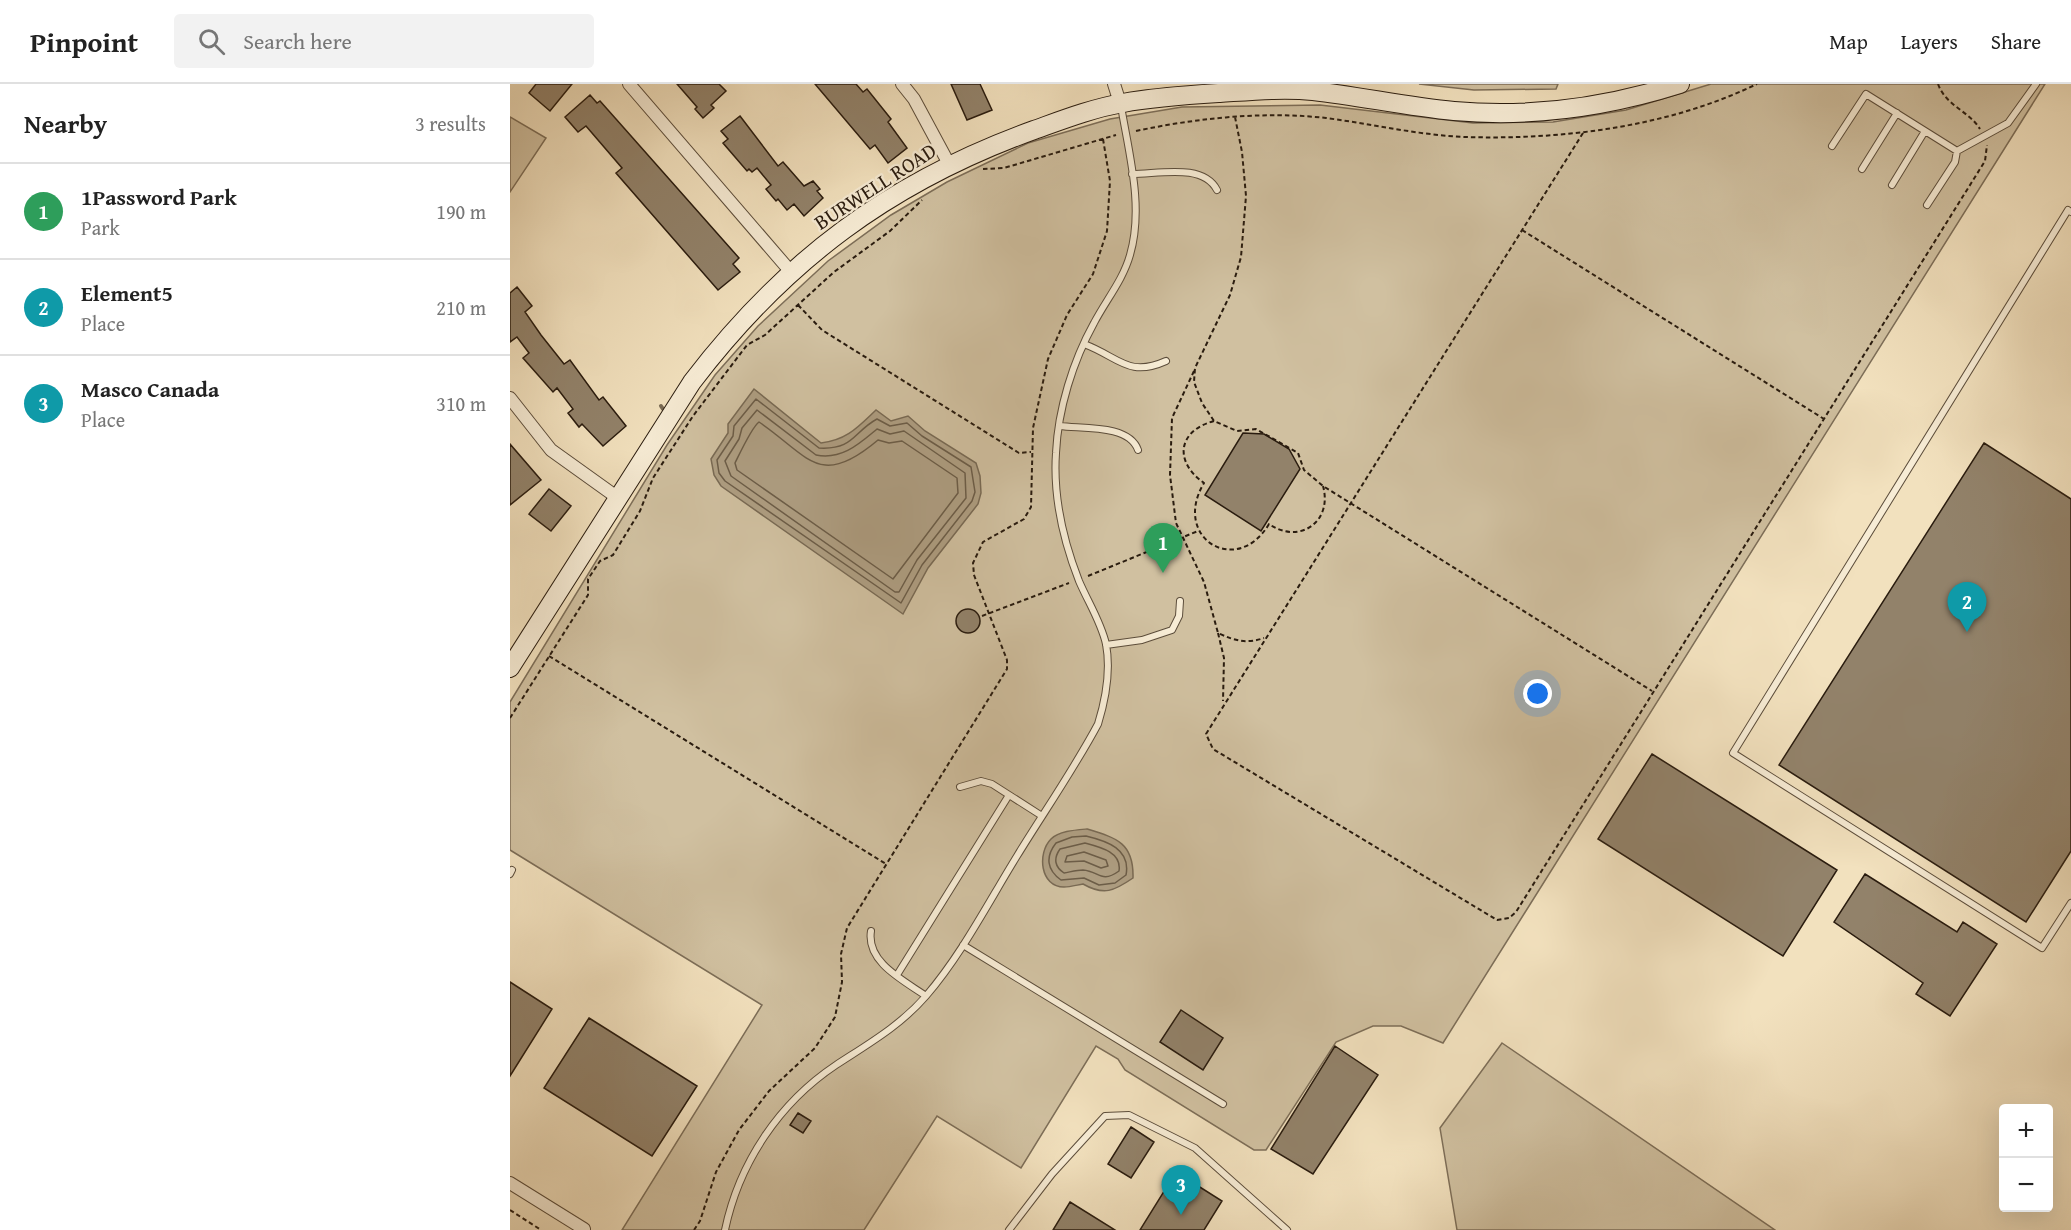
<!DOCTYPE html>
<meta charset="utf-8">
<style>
:root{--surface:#fff;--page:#f2f2f2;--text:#222;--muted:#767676;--line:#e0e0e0;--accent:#8f2418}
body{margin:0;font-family:"Gentium Book Plus",serif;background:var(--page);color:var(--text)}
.controls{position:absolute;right:18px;bottom:18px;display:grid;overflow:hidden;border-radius:6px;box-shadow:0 6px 24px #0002}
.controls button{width:54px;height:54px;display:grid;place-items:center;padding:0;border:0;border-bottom:2px solid var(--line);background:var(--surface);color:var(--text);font:30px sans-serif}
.you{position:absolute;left:1028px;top:610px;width:21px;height:21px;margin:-15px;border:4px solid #fff;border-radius:50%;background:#1a73e8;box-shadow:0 0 0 9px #1a73e833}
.badge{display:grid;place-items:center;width:39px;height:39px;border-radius:50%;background:var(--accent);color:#fff;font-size:20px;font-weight:700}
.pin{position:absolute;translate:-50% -50px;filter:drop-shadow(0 2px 3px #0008)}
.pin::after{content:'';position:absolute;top:32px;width:21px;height:18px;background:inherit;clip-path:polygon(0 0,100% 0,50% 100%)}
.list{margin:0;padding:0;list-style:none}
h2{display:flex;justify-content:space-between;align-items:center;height:78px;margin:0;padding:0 24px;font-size:26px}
h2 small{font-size:20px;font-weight:400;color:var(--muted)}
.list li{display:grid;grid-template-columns:39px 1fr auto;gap:18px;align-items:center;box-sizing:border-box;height:96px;padding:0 24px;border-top:2px solid var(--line)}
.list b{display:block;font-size:22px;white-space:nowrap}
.list p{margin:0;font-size:20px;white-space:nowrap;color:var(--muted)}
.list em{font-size:20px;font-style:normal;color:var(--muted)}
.icon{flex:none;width:33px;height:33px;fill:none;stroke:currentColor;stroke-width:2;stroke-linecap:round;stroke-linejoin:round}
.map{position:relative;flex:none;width:1561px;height:1146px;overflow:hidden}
header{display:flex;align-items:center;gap:36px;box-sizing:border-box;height:84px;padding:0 30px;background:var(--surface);border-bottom:2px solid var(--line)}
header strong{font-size:28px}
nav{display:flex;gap:33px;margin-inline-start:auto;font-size:21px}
.search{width:420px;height:54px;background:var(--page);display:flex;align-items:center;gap:15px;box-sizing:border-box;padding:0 21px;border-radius:6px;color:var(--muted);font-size:22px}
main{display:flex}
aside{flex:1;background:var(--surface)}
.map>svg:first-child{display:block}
</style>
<header>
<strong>Pinpoint</strong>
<div class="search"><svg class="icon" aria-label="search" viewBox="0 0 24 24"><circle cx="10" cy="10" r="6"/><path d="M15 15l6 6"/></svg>Search here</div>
<nav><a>Map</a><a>Layers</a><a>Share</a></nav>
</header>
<main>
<aside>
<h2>Nearby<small>3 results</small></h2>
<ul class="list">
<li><span class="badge" style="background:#2e9e5b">1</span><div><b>1Password Park</b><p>Park</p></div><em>190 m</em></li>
<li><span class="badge" style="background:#0f9aa8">2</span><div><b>Element5</b><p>Place</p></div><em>210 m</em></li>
<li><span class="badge" style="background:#0f9aa8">3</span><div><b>Masco Canada</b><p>Place</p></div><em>310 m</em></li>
</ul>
</aside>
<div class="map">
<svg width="1561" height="1146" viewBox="0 0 1561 1146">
<rect width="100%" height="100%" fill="#f2e1be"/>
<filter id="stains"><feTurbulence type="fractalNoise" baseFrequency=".00333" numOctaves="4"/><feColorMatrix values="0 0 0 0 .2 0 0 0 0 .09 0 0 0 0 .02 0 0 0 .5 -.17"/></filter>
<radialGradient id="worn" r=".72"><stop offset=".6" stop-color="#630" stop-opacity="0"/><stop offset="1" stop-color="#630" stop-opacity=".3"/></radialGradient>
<path fill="#d0c0a0" stroke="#7d6e58" stroke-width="1.5" d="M909,0H1048L1046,5L964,6Z
M1201,0H1535L933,959L891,942H863L826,958L756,1066H744L615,986L608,975L586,962L511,1084L427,1032L354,1146H112L252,921L0,766V618L157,361L205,291L248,242L318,177L381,131L437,98L518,59L600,35L672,23L810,21L963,39L1043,38L1116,26Z
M0,33L36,54L0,108Z
M992,959L1265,1146H947L930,1044Z"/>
<path fill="#ae9e82" stroke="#796a54" stroke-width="1.5" d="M244,305L311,359C337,356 348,343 366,326L381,337L398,332L415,347L466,379L470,392L471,409L468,420L418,484L393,530L211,402L204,391L201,375L218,349V340Z
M577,745C607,754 624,759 623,794C604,807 594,812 573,800C567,801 560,803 554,803C530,803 527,769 541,755C549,747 565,746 577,745Z"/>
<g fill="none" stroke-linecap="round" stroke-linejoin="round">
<path stroke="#6c5d48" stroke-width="1.5" d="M246,315L309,364C344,366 343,348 367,335L380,342L397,339L412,352L461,383L465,408L462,417L412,481L391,519L215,397L209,389L207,376L223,352L224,342Z
M247,326L306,371C332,376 349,360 367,345L380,350L394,347L455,389L456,414L407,476L389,508H385L221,392L215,377L229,355L232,344Z
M249,338C299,372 309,406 368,356L379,359L392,357L447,394L448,409L383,495L227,386L225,379C230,369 242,343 249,338Z
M576,752C597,757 621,765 616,791L605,799L589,801L574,794L551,796C537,786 535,773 546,759L562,753Z
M575,759C590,763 612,768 609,787C591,800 589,787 573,786C567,786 560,788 554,789C545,783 543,775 550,765Z
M574,768L596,776L598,782L591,784L574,777L555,778L557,772Z"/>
<path stroke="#796a54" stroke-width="4" d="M151,322L153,325"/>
</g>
<path fill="#92826a" stroke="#2a1c0f" stroke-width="1.5" d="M26,0H62L40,27L19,9Z
M167,0H209L216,7L201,21L204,24L193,34L185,25L187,23Z
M305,0H346L353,8L357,5L381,35L378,38L397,64L378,79L365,61L360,65Z
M441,0H470L482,26L457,36Z
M80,11L87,19L90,17L106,35L229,174L223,180L230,188L208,206L106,89L112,84L76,42L68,48L55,33Z
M230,32L268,82L273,78L294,102L303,97L310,105L307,107L313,114L294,132L284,120L277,126L268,115L266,117L256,105L261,101L247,84L242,88L239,85L237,87L213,59L218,55L211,47Z
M7,203L22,222L15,228L31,251L54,280L60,276L89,316L93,313L116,342L93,362L72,340L69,343L58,329L63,325L47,304L43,308L13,274L19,269L7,253L0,258V209Z
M733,349L754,350L779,365L790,385L751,447L695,411Z
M1474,359L1561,415V767L1516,838L1269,681Z
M0,360L31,396L0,421Z
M39,405L61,422L41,447L19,430Z
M446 537a12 12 0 1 1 24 0a12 12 0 1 1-24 0Z
M1142,670L1327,786L1273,872L1088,755Z
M1355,790L1447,848L1453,838L1487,860L1440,932L1406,910L1413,899L1324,838Z
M0,898L42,925L0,992Z
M671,926L713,954L693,986L650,958Z
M79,934L187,1002L142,1072L34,1004Z
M825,962L868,991L803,1090L761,1065Z
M288,1029L301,1037L293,1049L280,1041Z
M621,1043L644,1058L621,1094L598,1080Z
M666,1088L712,1117L694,1146H630Z
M560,1118L605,1146H543Z"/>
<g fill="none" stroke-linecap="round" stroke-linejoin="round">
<defs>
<path id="service" d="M1322,62L1356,10L1447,67L1498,39L1526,0
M1352,85L1387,29
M622,90C649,90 693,79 707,106
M1382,101L1415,47
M1417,121L1445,78L1447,67
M1561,128L1558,126L1223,669L1532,864L1561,819
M574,260C609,273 618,294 656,277
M550,342C571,345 619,340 628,366
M596,561L632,556L662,546L669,532L670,517
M450,703L471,697L482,700L532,732
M0,790L2,786
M361,847C356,878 393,896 416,912
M453,861L713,1020
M387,891L499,711
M215,1146C229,1079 269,1019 326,981C358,960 390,942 416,912C452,870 478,819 507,772C534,728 564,685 588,640C596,614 601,587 596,560C591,538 578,518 569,497C553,456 543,413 546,369C548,325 563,277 584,239C596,216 613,196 620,171C634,123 619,70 611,22
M499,1146L542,1090L595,1032L619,1031L685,1064L777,1146"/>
<path id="minor" d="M119,0L281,188
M392,0L404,15L439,80
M604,0L610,19
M0,314L41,366L108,414
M0,1099L74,1145"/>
<path id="secondary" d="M0,584L182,298C275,176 380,98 524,46C552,36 583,24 613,19C645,13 678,11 710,9C741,7 773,4 803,7C850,12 897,23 944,27C1020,34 1097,23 1170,0"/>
</defs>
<use href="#service" stroke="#5c4d3b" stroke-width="8"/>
<use href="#minor" stroke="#5c4d3b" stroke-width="14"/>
<use href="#secondary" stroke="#2a1c0f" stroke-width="20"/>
<path stroke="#2a1c0f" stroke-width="2" stroke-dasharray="4.5 3" stroke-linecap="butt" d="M1428,0C1436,22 1459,27 1470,45
M725,33L732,68L736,112L731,173L720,211L685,284L684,298L692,319L704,337L727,347L746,345L788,369L794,386L813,402L1142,607
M626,47C687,34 754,27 816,34C862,40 908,51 955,53C1053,56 1158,43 1247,0
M1073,49L696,650L703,665L987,836L999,834L1006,828L1475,77L1477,61
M473,85L494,84L606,51
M1012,146L1314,335
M288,221L312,246L509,369L521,368
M684,287L662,334L660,391L666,439L694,498L708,549C725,557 736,560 754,554
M704,337C667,347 664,378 694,399C661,454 727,494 759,440C789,461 823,438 813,402
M578,492L688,447
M472,532L559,499
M708,549L714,574L713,617
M39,572L376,780
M0,634L78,511V495L90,477L103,471L130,427L143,394L183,332L237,261L255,251L324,188L380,147L412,116
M0,1126L31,1146
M184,1146L190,1137L206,1088L229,1046L259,1007L305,964L325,933L332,898L331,870L337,844L497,585V576L464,491L463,479L473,458L514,435L521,423L523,344L538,275L557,231L583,190L597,147L600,97L593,55"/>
<use href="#service" stroke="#f7ecd5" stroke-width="6"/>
<use href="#minor" stroke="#f7ecd5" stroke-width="12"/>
<use href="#secondary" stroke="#f7ecd5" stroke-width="18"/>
</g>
<g text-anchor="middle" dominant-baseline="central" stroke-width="4.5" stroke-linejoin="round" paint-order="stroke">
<g font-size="21" fill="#2a1c0f" stroke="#f7ecd5">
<text transform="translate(365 102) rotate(-33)">BURWELL ROAD</text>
</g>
</g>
<rect width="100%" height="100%" filter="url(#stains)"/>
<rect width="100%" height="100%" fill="url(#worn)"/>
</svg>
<div class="controls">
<button>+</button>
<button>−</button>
</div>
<div class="you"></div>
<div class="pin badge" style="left:653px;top:489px;background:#2e9e5b">1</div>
<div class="pin badge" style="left:1457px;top:548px;background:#0f9aa8">2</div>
<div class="pin badge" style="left:671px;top:1131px;background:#0f9aa8">3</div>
</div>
</main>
